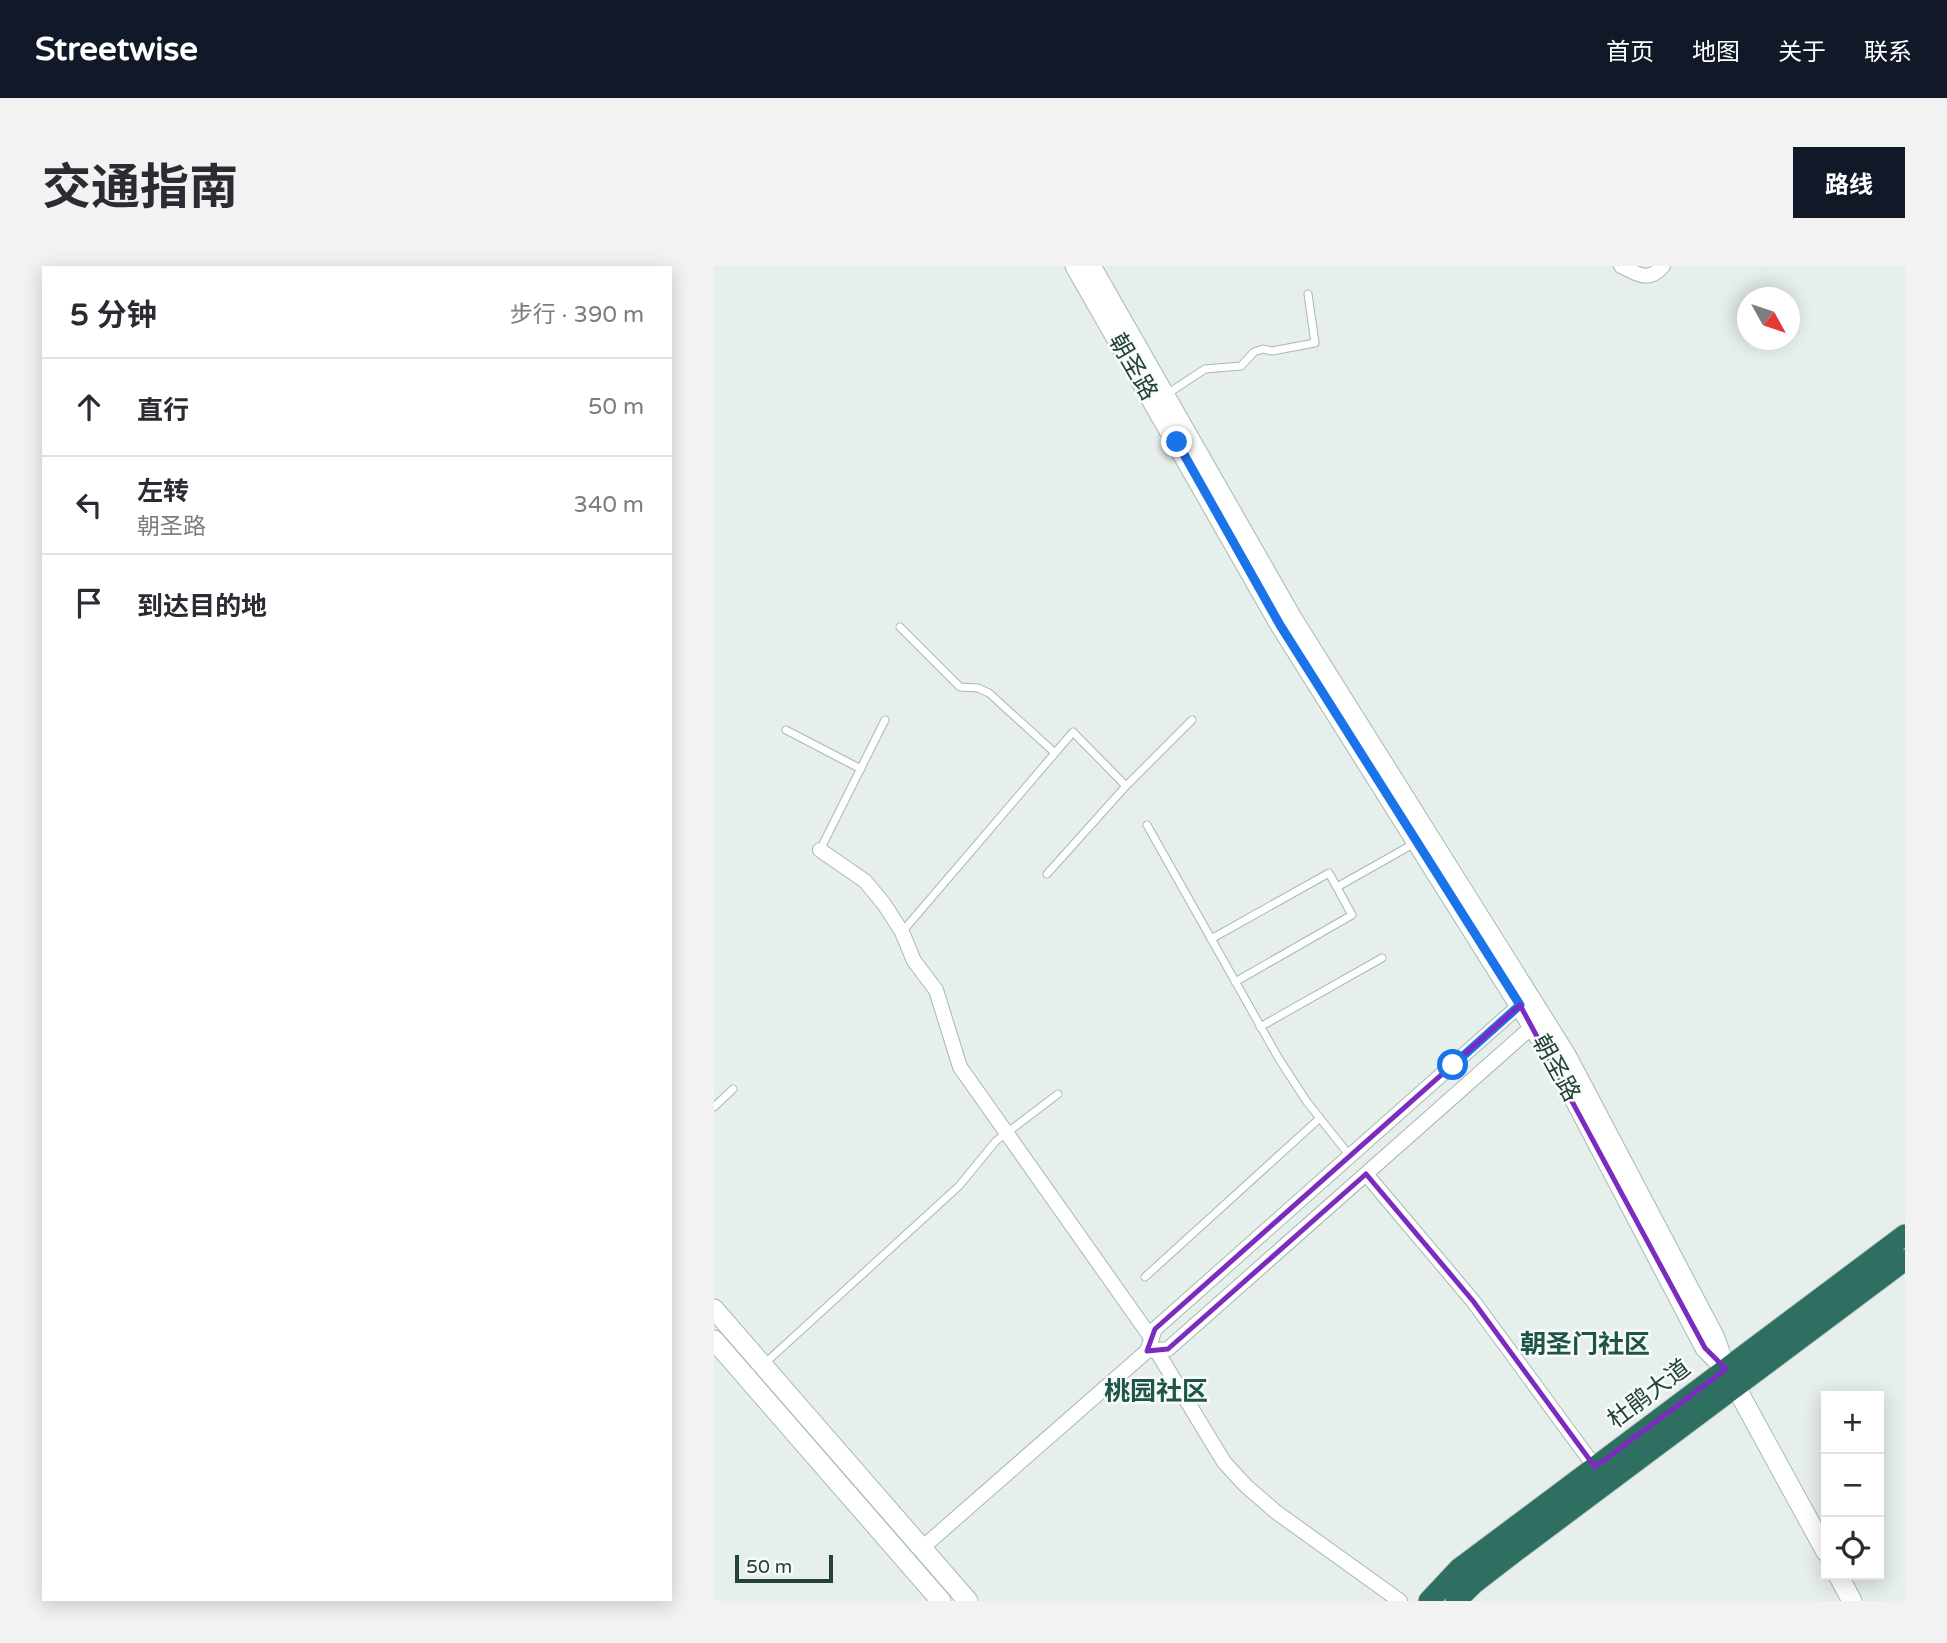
<!DOCTYPE html>
<html lang="zh">
<meta charset="utf-8">
<style>
:root{--surface:#fff;--page:#f2f2f3;--text:#2b2b33;--muted:#7c7c81;--line:#e1e1e2;--accent:#111827}
body{margin:0;font-family:"Varela Round","Noto Sans SC",sans-serif;background:var(--page);color:var(--text)}
.controls{position:absolute;right:21px;bottom:21px;display:grid;overflow:hidden;border-radius:0px;box-shadow:0 4px 18px #0003}
.controls button{width:63px;height:63px;display:grid;place-items:center;padding:0;border:0;border-bottom:2px solid var(--line);background:var(--surface);color:var(--text);font:35px sans-serif}
.compass{position:absolute;left:1023px;top:21px;width:63px;height:63px;border-radius:50%;background:var(--surface);box-shadow:0 4px 18px #0003;rotate:130deg}
.scale{position:absolute;left:21px;bottom:18px;width:98px;box-sizing:border-box;padding-left:7px;border:4px solid #24423a;border-top:0;font-size:19px;line-height:24px;white-space:nowrap;color:#24423a;-webkit-text-stroke:5px #f7fbf9;paint-order:stroke}
.stop{position:absolute;width:21px;height:21px;margin:-16px;border:5px solid #1a73e8;border-radius:50%;background:#fff}
.stop.end{background:#1a73e8;border-color:#fff;box-shadow:0 2px 7px #0008}
.list{margin:0;padding:0;list-style:none}
h2{display:flex;justify-content:space-between;align-items:center;height:91px;margin:0;padding:0 28px;font-size:30px}
h2 small{font-size:23px;font-weight:400;color:var(--muted)}
.list li{display:grid;grid-template-columns:46px 1fr auto;gap:21px;align-items:center;box-sizing:border-box;height:98px;padding:0 28px;border-top:2px solid var(--line)}
.list b{display:block;font-size:26px;white-space:nowrap}
.list p{margin:0;font-size:23px;white-space:nowrap;color:var(--muted)}
.list em{font-size:23px;font-style:normal;color:var(--muted)}
.icon{flex:none;width:38px;height:38px;fill:none;stroke:currentColor;stroke-width:2;stroke-linecap:round;stroke-linejoin:round}
.map{position:relative;flex:none;width:1191px;height:1335px;overflow:hidden;border-radius:0px}
header{display:flex;align-items:center;gap:42px;box-sizing:border-box;height:98px;padding:0 35px;background:var(--accent);color:#fff}
header strong{font-size:33px}
nav{display:flex;gap:38px;margin-inline-start:auto;font-size:24px}
.intro{display:flex;align-items:center;justify-content:space-between;box-sizing:border-box;height:168px;padding:0 42px}
h1{margin:0;font-size:49px}
.button{padding:18px 32px;border-radius:0px;background:var(--accent);color:#fff;font-size:24px;font-weight:700}
main{display:flex;gap:42px;padding:0 42px}
aside{flex:1;background:var(--surface);border-radius:0px;box-shadow:0 4px 18px #0003}
.map>svg:first-child{display:block}
</style>
<header>
<strong>Streetwise</strong>
<nav><a>首页</a><a>地图</a><a>关于</a><a>联系</a></nav>
</header>
<div class="intro"><h1>交通指南</h1><a class="button">路线</a></div>
<main>
<aside>
<h2>5 分钟<small>步行 · 390 m</small></h2>
<ul class="list">
<li><svg class="icon" aria-label="ahead" viewBox="0 0 24 24"><path d="M12 20V5M6 11l6-6 6 6"/></svg><div><b>直行</b></div><em>50 m</em></li>
<li><svg class="icon" aria-label="left" viewBox="0 0 24 24"><path d="M17 20v-9H6M10 6l-5 5 5 5"/></svg><div><b>左转</b><p>朝圣路</p></div><em>340 m</em></li>
<li><svg class="icon" aria-label="arrive" viewBox="0 0 24 24"><path d="M6 21V4h12l-3 4 3 4H6"/></svg><div><b>到达目的地</b></div></li>
</ul>
</aside>
<div class="map">
<svg width="1191" height="1335" viewBox="0 0 1191 1335">
<rect width="100%" height="100%" fill="#e6efeb"/>
<g fill="none" stroke-linecap="round" stroke-linejoin="round">
<defs>
<path id="lane" d="M453,128L491,103L527,100L540,86L549,83L558,85L601,77L594,28
M186,361L246,421L264,422L275,427L341,487
M72,464L147,503
M433,559L565,793L593,836L636,890
M106,584L171,454
M333,608L412,520L478,454
M623,621L701,577
M188,666L359,466L412,520
M497,673L615,607L638,649L521,716
M546,761L668,692
M0,841L19,823
M431,1011L606,852
M49,1099L245,920L282,875L344,828"/>
<path id="street" d="M907,0C924,8 934,17 949,0
M106,584L151,615L170,638L188,666L200,695L222,724L246,801L438,1073
M652,908L759,1035L881,1201
M442,1084L510,1196L531,1219L562,1246L686,1335
M433,1085L454,1083L819,760
M208,1282L433,1085L441,1063L806,739"/>
<path id="secondary" d="M361,0L566,359L841,796L991,1082L1007,1098
M377,0L578,352L852,789L1001,1072L1012,1103L1112,1286
M0,1043L254,1335
M0,1074L227,1335
M1124,1309L1138,1335"/>
<path id="highway" d="M715,1335L745,1303L1191,969
M742,1335L759,1318L803,1284L1191,994"/>
</defs>
<use href="#lane" stroke="#a8b8b2" stroke-width="9"/>
<use href="#street" stroke="#a8b8b2" stroke-width="16"/>
<use href="#secondary" stroke="#a4bbb3" stroke-width="21"/>
<use href="#highway" stroke="#c2cac8" stroke-width="23"/>
<use href="#lane" stroke="#fff" stroke-width="7"/>
<use href="#street" stroke="#fff" stroke-width="14"/>
<use href="#secondary" stroke="#fff" stroke-width="19"/>
<use href="#highway" stroke="#2f6f62" stroke-width="21"/>
</g>
<g fill="none" stroke-linecap="round" stroke-linejoin="round">
<path stroke="#1a73e8" stroke-width="9" d="M463,176L566,359L806,739L739,799"/>
</g>
<path fill="none" stroke="#7b2cbf" stroke-width="5" stroke-linejoin="round" d="M806,739L991,1082L1012,1103L881,1201L759,1035L652,908L454,1083L433,1085L441,1063Z"/>
<g text-anchor="middle" dominant-baseline="central" stroke-width="5" stroke-linejoin="round" paint-order="stroke">
<g font-size="24" fill="#24423a" stroke="#f7fbf9">
<text transform="translate(419 101) rotate(60)">朝圣路</text>
<text transform="translate(842 802) rotate(61)">朝圣路</text>
<text transform="translate(935 1128) rotate(-37)">杜鹃大道</text>
</g>
<g font-size="26" font-weight="bold" fill="#1f5548" stroke="#f7fbf9">
<text x="871" y="1078">朝圣门社区</text>
<text x="442" y="1125">桃园社区</text>
</g>
</g>
</svg>
<div class="controls">
<button>+</button>
<button>−</button>
<button><svg class="icon" aria-label="locate" viewBox="0 0 24 24"><circle cx="12" cy="12" r="6"/><path d="M12 2v4M12 18v4M2 12h4M18 12h4"/></svg></button>
</div>
<svg class="compass" viewBox="-18 -18 36 36"><path d="M0-13l5 13h-10z" fill="#e53935"/><path d="M0 13l5-13h-10z" fill="#7c7c81"/></svg>
<div class="scale">50 m</div>
<div class="stop" style="left:739px;top:799px"></div>
<div class="stop end" style="left:463px;top:176px"></div>
</div>
</main>
